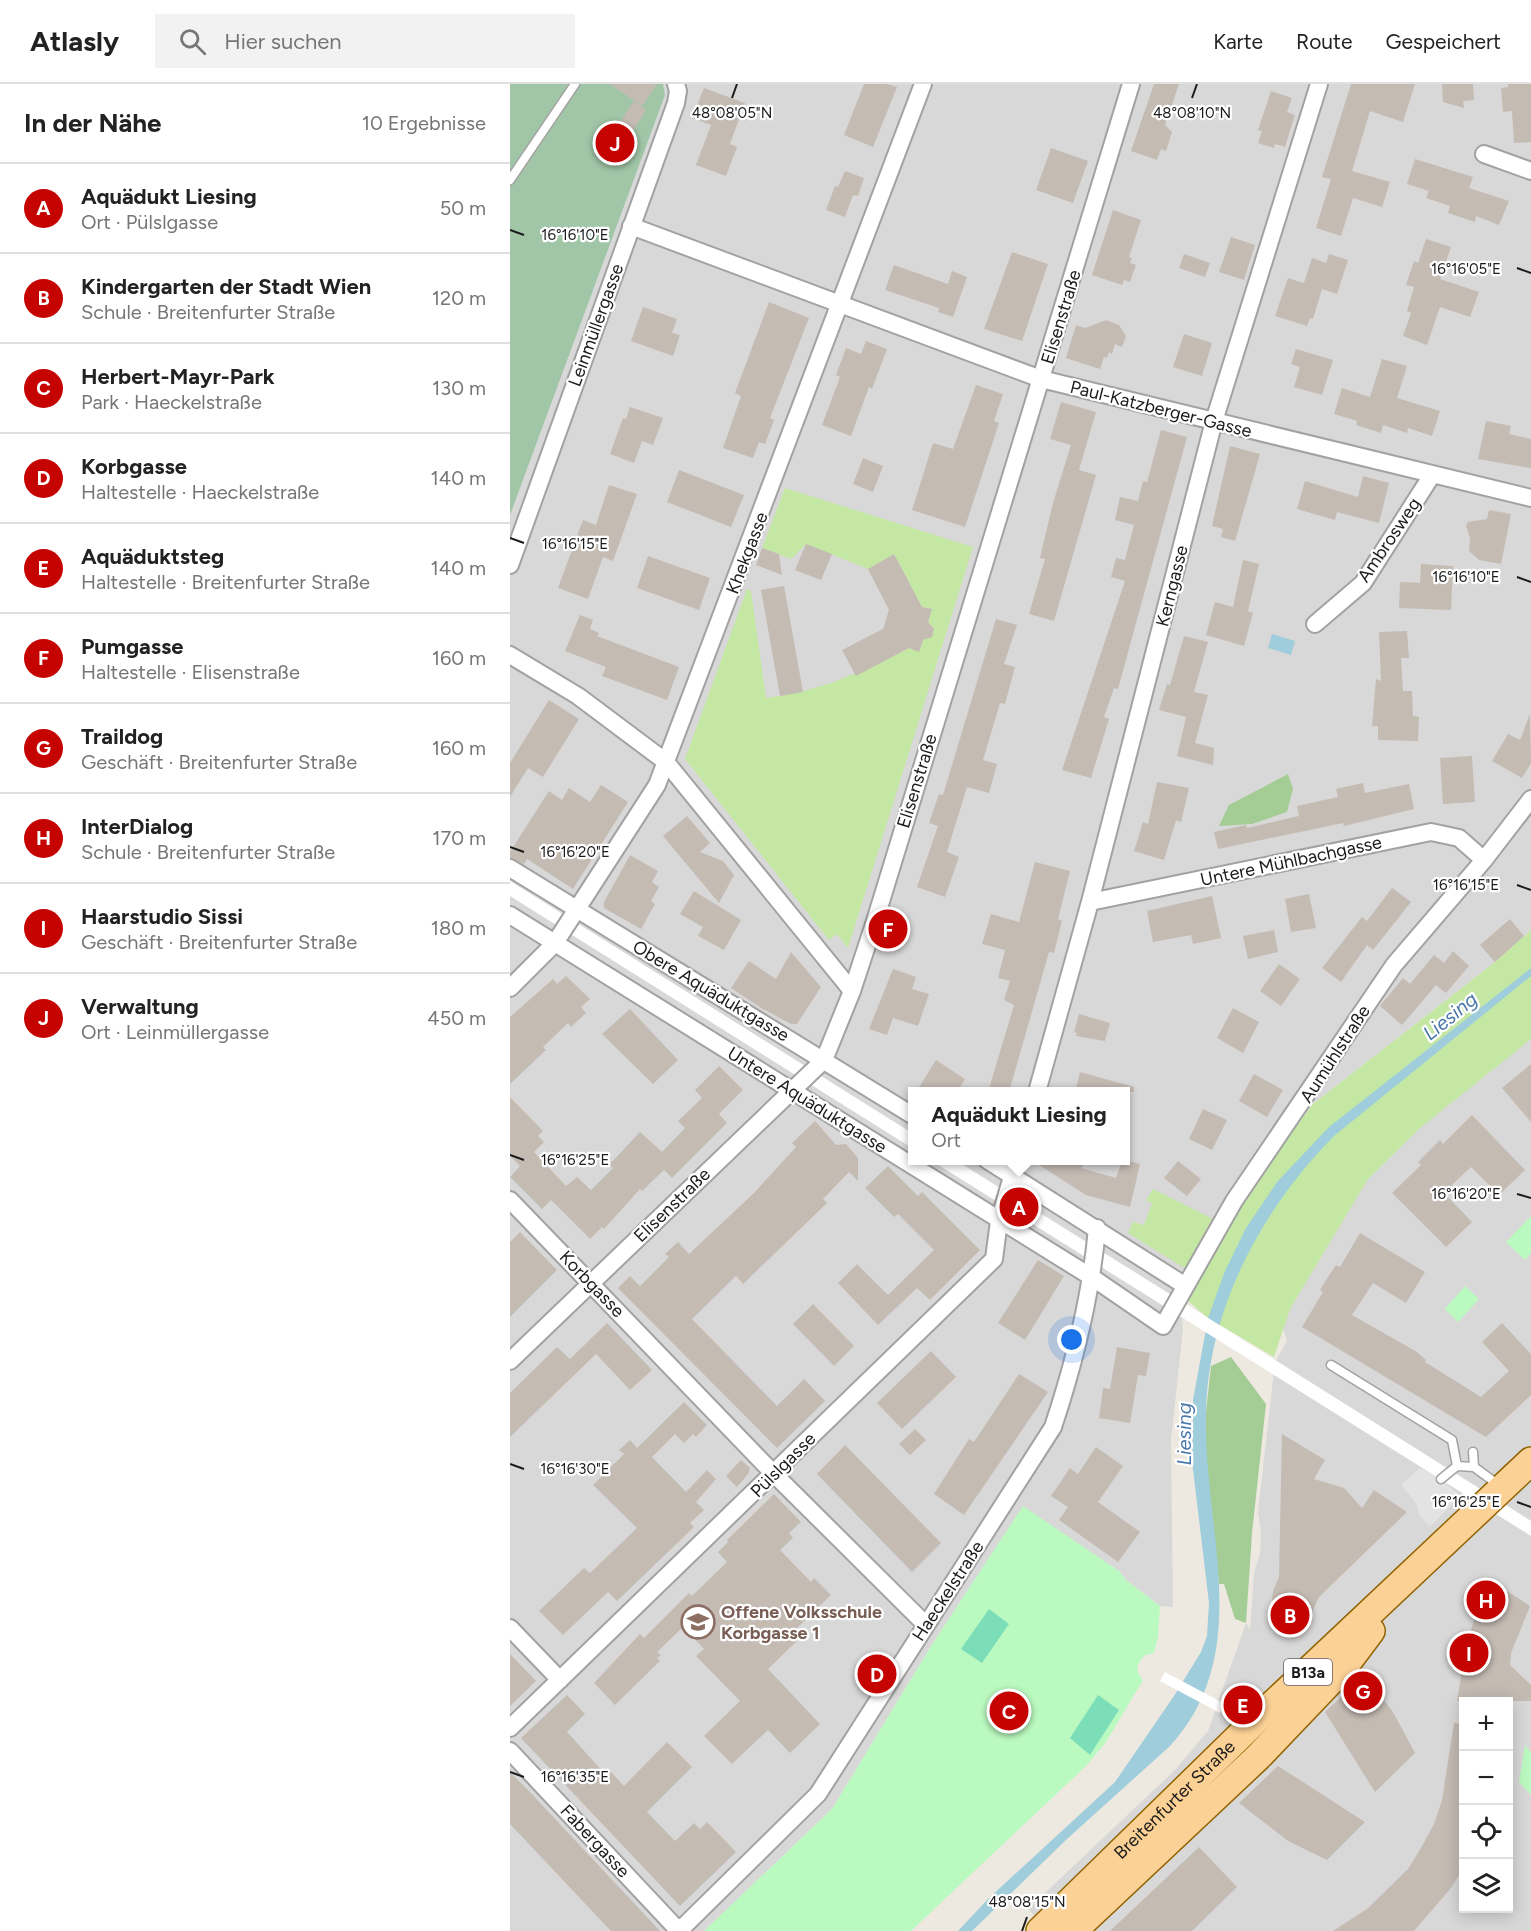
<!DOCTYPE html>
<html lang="de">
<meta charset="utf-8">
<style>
:root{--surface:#fff;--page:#f2f2f2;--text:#222;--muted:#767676;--line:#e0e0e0;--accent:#c50300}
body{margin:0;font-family:Figtree,sans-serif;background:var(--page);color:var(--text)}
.controls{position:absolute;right:18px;bottom:18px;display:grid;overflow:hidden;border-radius:0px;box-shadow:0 3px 15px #0003}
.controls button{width:54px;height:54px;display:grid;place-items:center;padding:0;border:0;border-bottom:2px solid var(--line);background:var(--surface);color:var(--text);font:30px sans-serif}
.you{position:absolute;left:562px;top:1256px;width:21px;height:21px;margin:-15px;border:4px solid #fff;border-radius:50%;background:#1a73e8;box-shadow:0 0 0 9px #1a73e833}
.badge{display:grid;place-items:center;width:39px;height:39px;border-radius:50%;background:var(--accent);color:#fff;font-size:20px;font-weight:700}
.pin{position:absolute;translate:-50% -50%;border:3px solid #fff;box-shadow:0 2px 6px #0006}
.popup{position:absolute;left:398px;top:1003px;width:222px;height:78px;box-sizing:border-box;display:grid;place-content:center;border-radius:0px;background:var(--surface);filter:drop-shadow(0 2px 4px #0005);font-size:20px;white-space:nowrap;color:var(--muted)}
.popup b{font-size:22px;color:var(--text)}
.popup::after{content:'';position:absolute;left:50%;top:100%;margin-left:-12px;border:12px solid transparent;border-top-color:var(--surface)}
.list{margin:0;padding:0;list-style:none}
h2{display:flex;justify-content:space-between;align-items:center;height:78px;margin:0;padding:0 24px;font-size:26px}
h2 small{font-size:20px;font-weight:400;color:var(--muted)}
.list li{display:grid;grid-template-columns:39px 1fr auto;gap:18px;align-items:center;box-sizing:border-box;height:90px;padding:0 24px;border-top:2px solid var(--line)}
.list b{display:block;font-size:22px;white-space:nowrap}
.list p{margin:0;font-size:20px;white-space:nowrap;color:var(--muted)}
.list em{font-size:20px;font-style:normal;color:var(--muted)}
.icon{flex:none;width:33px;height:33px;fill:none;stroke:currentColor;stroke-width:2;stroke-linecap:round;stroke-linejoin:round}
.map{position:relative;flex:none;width:1021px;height:1847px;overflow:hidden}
header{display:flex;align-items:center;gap:36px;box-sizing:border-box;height:84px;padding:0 30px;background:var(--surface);border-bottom:2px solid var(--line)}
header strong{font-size:28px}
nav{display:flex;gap:33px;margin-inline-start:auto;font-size:21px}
.search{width:420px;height:54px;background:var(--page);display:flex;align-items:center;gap:15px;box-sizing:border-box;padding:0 21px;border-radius:0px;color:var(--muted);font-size:22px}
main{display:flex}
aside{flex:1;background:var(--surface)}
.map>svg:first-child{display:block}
</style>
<header>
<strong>Atlasly</strong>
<div class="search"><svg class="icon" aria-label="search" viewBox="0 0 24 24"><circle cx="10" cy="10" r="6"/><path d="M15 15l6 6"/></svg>Hier suchen</div>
<nav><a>Karte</a><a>Route</a><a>Gespeichert</a></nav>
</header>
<main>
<aside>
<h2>In der Nähe<small>10 Ergebnisse</small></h2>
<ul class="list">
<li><span class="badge">A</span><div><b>Aquädukt Liesing</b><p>Ort · Pülslgasse</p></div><em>50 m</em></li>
<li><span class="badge">B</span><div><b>Kindergarten der Stadt Wien</b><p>Schule · Breitenfurter Straße</p></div><em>120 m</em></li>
<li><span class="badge">C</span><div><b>Herbert-Mayr-Park</b><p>Park · Haeckelstraße</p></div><em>130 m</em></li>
<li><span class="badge">D</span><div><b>Korbgasse</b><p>Haltestelle · Haeckelstraße</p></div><em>140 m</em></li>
<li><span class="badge">E</span><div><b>Aquäduktsteg</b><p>Haltestelle · Breitenfurter Straße</p></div><em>140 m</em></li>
<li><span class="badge">F</span><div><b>Pumgasse</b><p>Haltestelle · Elisenstraße</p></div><em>160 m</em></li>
<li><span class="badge">G</span><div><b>Traildog</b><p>Geschäft · Breitenfurter Straße</p></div><em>160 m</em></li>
<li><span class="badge">H</span><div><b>InterDialog</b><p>Schule · Breitenfurter Straße</p></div><em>170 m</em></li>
<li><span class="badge">I</span><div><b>Haarstudio Sissi</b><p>Geschäft · Breitenfurter Straße</p></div><em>180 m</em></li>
<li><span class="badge">J</span><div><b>Verwaltung</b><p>Ort · Leinmüllergasse</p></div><em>450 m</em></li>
</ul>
</aside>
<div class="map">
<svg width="1021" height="1847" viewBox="0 0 1021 1847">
<rect width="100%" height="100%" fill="#ede9e0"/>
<path fill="#d9d8d8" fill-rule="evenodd" d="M0,0H1021V846L985,878L803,1020L719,1127L670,1210L673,1245L661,1356L663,1523L650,1522L616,1496L609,1487L513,1423L423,1559L322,1725L194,1847H0ZM402,1008H616V1076H402Z
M1021,948V1847H539L518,1825L665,1686L698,1647L736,1539L740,1546L744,1489L750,1470L751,1448L748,1428L765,1278L777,1257L769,1231L860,1079ZM954,1618H998V1824H954Z"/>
<path fill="#c4e8a4" d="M275,404L463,463L338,864L327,850L319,856L175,675L237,505L241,507L256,614C308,608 352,588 398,564L409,567L413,556L424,545L418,538L422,525L412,523L384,470L358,485L296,460L281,475L252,464Z
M1021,846V955L910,1044L858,1095L780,1225L764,1273L698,1234L670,1210L768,1066L803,1020L985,878Z
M643,1105L705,1136L676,1185L618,1149L623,1138L634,1141L642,1119L636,1116Z"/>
<path fill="#a3cd94" d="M778,690L783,705L777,728L742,740L709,742L719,721Z
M721,1273L756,1320L742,1449L736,1539L725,1535L714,1500H709L696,1376V1328L701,1282Z"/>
<path fill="#a1c6a7" d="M0,0H153L155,11L0,431Z"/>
<path fill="#baf9c0" d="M1021,1132V1169L1015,1176L996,1158Z
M955,1202L969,1215L948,1238L935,1225Z
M513,1422L609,1487L616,1496L650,1522L648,1553L644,1569L635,1571C626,1580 625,1587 633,1596L596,1658L576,1682L401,1847H194L322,1725L423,1559Z
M1015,1661L1021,1669V1711L1009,1698Z"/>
<path fill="#7cddb9" d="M479,1525L499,1540L472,1579L451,1565Z
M588,1611L609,1626L580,1671L560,1654Z"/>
<path fill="#e3e3e3" d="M910,1384L931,1395L950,1412L920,1443L910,1432L906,1419L891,1401Z"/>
<path fill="#9fcddb" d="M762,550L785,557L781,571L758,564Z
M1021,884V892L824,1052C751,1126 698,1224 696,1330C693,1444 746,1568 660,1662L557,1755L462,1847H448L478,1815L605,1698L664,1612L691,1568L697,1552L699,1519L682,1377L683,1316L698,1234L715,1187L736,1144L767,1098L819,1043Z"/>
<path fill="#fff" d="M0,797L402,1049V1064L0,812Z
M422,1077H447L719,1247L1021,1437V1452Z
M655,1588L715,1620L710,1629L650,1597Z"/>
<path fill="#c4bbb3" d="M100,0H147L132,22Z
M354,0H377L387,3L363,63L334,51Z
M644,0H669L655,41L662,48L656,67L651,65L647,76L621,67Z
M841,0H905L893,38L860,27L842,87L880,98L872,123L843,114L831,152L806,144L821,95L812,93Z
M932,0H963L964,16L953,17L954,24L933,18Z
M998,0H1021V58L1004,59L1002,27L993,28L991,4L998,3Z
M194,4L235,19L220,60L227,63L216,92L186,81L201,41L182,34Z
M761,7L782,14L777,28L785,31L775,63L765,60L764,64L748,59L752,47L748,46Z
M124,17L136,26L107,73L93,63Z
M541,64L578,77L563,119L526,106Z
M905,75L963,93L959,104L999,117L989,141L966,132L965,138L938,129L940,122L916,114L919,107L897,100Z
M335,87L354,94L348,112L343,111L335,133L316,126L325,102L328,103Z
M603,126L631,136L619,173L622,174L620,179L626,181L620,198L614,196L612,201L582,191Z
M721,153L745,161L734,196L709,188Z
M916,155L941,163L930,195L969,208L960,233L930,223L917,261L893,252L901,229L897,227L904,203L896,201L904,177L908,179Z
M502,168L538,180L512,257L474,245Z
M674,170L700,179L695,193L669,184Z
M819,170L838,176L827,210L812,205L803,235L800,234L797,242L765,232L778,194L794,199L802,174L816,179Z
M384,181L438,200L442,187L457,193L443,233L428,228L429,224L375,206Z
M259,218L299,234L260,334L264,336L255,360L249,358L243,374L213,364L231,312L225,309Z
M133,223L167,235L162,249L170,251L163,272L121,257Z
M596,236L609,241L616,252L612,263L605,260L602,270L599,268L597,274L594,273L590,285L556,274L566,241L575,244Z
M674,250L702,259L692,292L663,283Z
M356,257L377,265L362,305L359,303L341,352L312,341L330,293L326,291L336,264L351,270Z
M786,265L823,276L812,311L784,303L790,283L781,280Z
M872,275L897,282L887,314L930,327L922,352L898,344L897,349L873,341L871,349L846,341L847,337L824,330L832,304L860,313Z
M466,301L493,310L484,337L489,339L455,443L402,426L423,359L443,365Z
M551,318L586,328L569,386L586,391L544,537L519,530L535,475L530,474L543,419L561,361L540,355Z
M120,323L153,334L143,361L132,357L124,379L100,370L113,334L116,335Z
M976,337L1001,342L999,350L1021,355V384L968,375Z
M651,346L677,353L608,605L604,604L594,633L599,635L581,694L552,686L615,497L601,493L606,474L615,476L624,441L605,436L610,413L628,417L633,397L637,398Z
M720,362L750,370L725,457L711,453L713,445L702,442Z
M353,374L373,382L363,408L343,400Z
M169,386L234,411L221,443L157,418Z
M853,392L879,399L869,439L827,428L825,436L787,425L795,397L848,413Z
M99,401L127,410L103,477L93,473L78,515L48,504L73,436L86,441Z
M979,426L1001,430L991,480L969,476L959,467L960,454L956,442L958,438L977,435Z
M296,460L322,470L311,496L285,486Z
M252,464L269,470L272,491L246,481Z
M384,470L412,523L422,525L418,538L424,545L422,553L413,556L409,568L399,564L346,592L332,566L373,545L379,526L358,485Z
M138,472L200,494L189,526L127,504Z
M733,476L749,480L738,527L743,529L734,562L696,551L705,518L723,523Z
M911,480L943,482L941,526L889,524L890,498L910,499Z
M274,502L293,608L270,612L251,506Z
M70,531L83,536L80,545L89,549L87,552L169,583L157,616L92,592L96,583L55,567Z
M486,535L507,541L494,580L505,583L495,620L490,619L473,676L487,680L479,709L457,703L437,768L449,773L435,813L407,803L428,742L419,739L429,710L433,711Z
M897,547L899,574H891L893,607H902L903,632L909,633L908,657L868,656V642H862L866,595L871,597L869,548Z
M674,552L698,558L684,608L698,611L685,659L704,664L703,681L667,672L676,633L649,626L657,600L660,601Z
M39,616L69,635L33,693L18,684L0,713V679Z
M1020,630L1021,679L1012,694L982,677L998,650L1010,656Z
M962,672L965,718L933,720L930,674Z
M647,698L679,704L671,738L666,736L654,776L624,767L633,738L638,740Z
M853,699L855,709L899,700L904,725L834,742L833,739L708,765L704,748L736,741L737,744L789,732L787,722L828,713L826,705Z
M91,701L118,718L63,805L17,775L14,780L0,774V768L39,707L52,716L59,704L80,718Z
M177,732L200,759L190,768L213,777L224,791L209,819L153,752Z
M120,771L148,787L142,798L149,803L141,817L145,820L131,845L94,824V818Z
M525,778L560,787L548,835L552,837L544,869L539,868L499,1008H478L504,921L494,916L500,897L488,894L495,866L472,860L481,830L509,838Z
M882,804L901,818L863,866L857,861L831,898L812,884L852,833L857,837Z
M184,807L231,836L214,866L188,852L193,843L170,830Z
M799,810L806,844L781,848L775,815Z
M702,812L711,854L683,860L681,851L643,858L637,827Z
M1000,835L1014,852L985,878L970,861Z
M764,846L768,868L738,875L733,852Z
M943,867L959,882L936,909L926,901L892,941L870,922L893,894L900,900L924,871L934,879Z
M281,868L311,903L287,940H281L251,924L221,904L239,877L266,895Z
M769,880L790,895L771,922L750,907Z
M383,885L406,893L402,905L419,910L408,942L383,934L377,951L359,945Z
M56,892L80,915L71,923L76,929L61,943L58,939L33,963L36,966L0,1000V933L43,895L47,900Z
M723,924L749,938L733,969L707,954Z
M120,925L168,976L143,1000L92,950Z
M569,930L600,939L595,957L566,952L567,949L564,948Z
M426,976L455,995L447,1008H406Z
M1021,980V1038L992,1004Z
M209,982L233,1006L209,1030L217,1039L162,1094L154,1086L132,1107L130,1105L94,1145L92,1143L80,1155L41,1116L32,1125L0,1093L10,1082L0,1072V1013L33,1047L28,1052L34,1058L24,1068L56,1102L67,1093L81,1106L103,1084L99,1081L130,1048L152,1068L175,1044L168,1037L192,1014L185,1006Z
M570,988L624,1003V1008H565Z
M744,990L773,1006L757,1033L729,1017Z
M693,1025L717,1036L702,1066L679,1055Z
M962,1031L1015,1086L989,1111L961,1083L947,1096L934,1109L962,1138L936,1163L882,1109L911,1081L908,1078L930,1056L933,1060Z
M305,1037L326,1061L336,1060L348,1074V1097L339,1088L313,1115L317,1119L233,1200L226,1192L182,1235L267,1322L294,1295L315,1317L267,1364L108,1204L120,1192L130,1202L159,1173L155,1170L168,1158L179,1170L244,1109L286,1063L282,1059Z
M615,1076L630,1080L620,1123L576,1111L523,1077H576L571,1084L606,1094L612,1077Z
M668,1077L691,1095L677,1112L654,1094Z
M378,1082L408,1112L412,1108L470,1166L420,1216L407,1204L368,1241L328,1199L347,1180L378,1211L424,1166L388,1130L384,1133L355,1104Z
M10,1148L47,1186L0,1233V1158Z
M850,1149L915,1188L896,1219L863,1199L842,1231L907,1268L916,1276L915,1278L971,1313L999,1287L972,1258L992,1239L1021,1270V1311L976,1353L792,1243L813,1208L810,1206L818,1193L826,1181L830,1183Z
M528,1176L554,1192L515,1256L488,1239Z
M303,1220L344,1262L324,1282L283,1240Z
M97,1239L142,1286L120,1306L86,1270L0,1353V1309L47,1263L60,1275Z
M607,1263L640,1269L636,1292L628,1291L620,1339L589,1334L593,1304L600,1305Z
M421,1267L446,1293L392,1345L367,1319Z
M509,1290L538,1308L454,1431L424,1410L459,1355L464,1358Z
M174,1318L197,1341L186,1353L183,1350L174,1359L165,1350L142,1373L176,1408L197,1386L206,1395L186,1418L194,1426L180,1439L184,1443L107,1517L98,1508L53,1551L29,1527L74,1484L80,1489L127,1444L83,1401L114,1370L109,1366L120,1356L127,1364Z
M405,1345L416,1356L400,1371L389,1360Z
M772,1350L815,1376L804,1395L834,1404L852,1424L864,1406L897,1428L809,1513L802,1528L792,1535L785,1537L769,1530L762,1516L763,1507L769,1493Z
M335,1361L431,1459L402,1488L307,1390Z
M586,1363L613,1382L588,1418L630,1448L608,1478L549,1436L558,1423L541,1412L560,1384L568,1390Z
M231,1376L240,1384L238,1390L227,1403L216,1392Z
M264,1410L291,1438L279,1449L283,1454L270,1466L301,1498L304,1494L321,1511L285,1546L291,1553L258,1585L310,1640L280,1669L258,1646L222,1680L194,1652L230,1617L186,1572L194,1565L173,1543L147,1568L151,1571L147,1574L150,1577L105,1621L84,1599L130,1550L134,1554L179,1509L182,1512L217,1478L208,1468L218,1458L217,1456Z
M980,1496L1020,1522L1001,1569L1000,1581L1021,1601V1617H947L955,1569L964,1535Z
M0,1570L26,1597L0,1622Z
M855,1591L883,1628L905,1669L865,1708L815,1628Z
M57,1611L75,1630L57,1648L96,1691L100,1687L114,1702L157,1658L182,1683L137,1728L165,1757L184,1739L190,1745L197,1738L226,1768L170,1822L11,1654Z
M944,1639L954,1640V1783L941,1804L904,1847H823L857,1825L898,1785L911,1764L924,1740L932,1716Z
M768,1682L855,1738L817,1776L778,1757L729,1719Z
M0,1688L18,1706L150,1847H101L0,1740Z
M689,1763L727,1803L682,1847H600Z"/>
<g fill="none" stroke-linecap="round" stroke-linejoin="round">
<defs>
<path id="service" d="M0,96L65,0
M821,1281L942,1356L947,1382
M963,1368L964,1383
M931,1395L947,1382L964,1383L990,1402"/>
<path id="minor" d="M974,70L1021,87
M121,142L531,295L1021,414
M0,481L166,19L168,7L166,0
M805,540L853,499L922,391
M0,571L68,612L156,678L342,907
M0,784L402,1031
M580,818L921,748L949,754L974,776
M0,831L583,1194L653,1242L724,1117L884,881L974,776L1021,715
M0,904L45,859L147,701L413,0
M527,1008L580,818L704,337L809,0
M477,1076L674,1201
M0,1116L263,1389L416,1541
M0,1277L314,976L342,907L365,837L621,0
M0,1544L50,1596
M0,1644L484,1175L489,1137L507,1076
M0,1667L169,1847
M169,1847L308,1710L543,1343C565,1277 581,1213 587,1144"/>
<g id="primary">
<path id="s1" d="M530,1847L744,1638L1021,1377"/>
<path d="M563,1847L748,1673L834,1583L861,1547"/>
</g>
</defs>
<use href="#service" stroke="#a2a2a2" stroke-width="11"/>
<use href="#minor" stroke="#a2a2a2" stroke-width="20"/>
<use href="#primary" stroke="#916400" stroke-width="30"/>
<use href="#service" stroke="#fff" stroke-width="8"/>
<use href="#minor" stroke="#fff" stroke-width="16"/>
<use href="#primary" stroke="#fcd195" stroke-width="27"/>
</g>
<path fill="none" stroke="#1b1b1b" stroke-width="2" d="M222,14L227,0M682,14L687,0M0,146L14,151M1007,184L1021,189M0,454L14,459M1007,493L1021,498M0,763L14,768M1007,801L1021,806M0,1071L14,1076M1007,1110L1021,1114M0,1380L14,1385M1007,1418L1021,1423M0,1688L14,1693M512,1847L517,1833"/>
<defs>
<symbol id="school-ring" viewBox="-11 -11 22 22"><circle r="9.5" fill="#fff" stroke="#8d6e63" stroke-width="1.5"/><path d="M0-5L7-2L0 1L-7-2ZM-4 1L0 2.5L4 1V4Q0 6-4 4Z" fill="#8d6e63"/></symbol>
</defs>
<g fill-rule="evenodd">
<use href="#school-ring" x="169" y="1519" width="38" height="38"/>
</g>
<g text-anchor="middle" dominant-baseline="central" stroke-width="4.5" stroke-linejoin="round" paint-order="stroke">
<rect fill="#fff" stroke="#5f5f5f" stroke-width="1.5" x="774" y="1575" width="48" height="26" rx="4.5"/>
<g font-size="16" font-weight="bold" fill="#1b1b1b">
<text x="798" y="1588">B13a</text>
</g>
<g font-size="18" fill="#1b1b1b" stroke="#fff">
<text transform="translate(551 233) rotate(-73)">Elisenstraße</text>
<text transform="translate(86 241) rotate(-70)">Leinmüllergasse</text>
<text transform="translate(651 325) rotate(14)">Paul-Katzberger-Gasse</text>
<text transform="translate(879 456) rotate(-56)">Ambrosweg</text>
<text transform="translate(237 469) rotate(-69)">Khekgasse</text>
<text transform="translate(662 502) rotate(-76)">Kerngasse</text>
<text transform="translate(407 697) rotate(-73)">Elisenstraße</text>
<text transform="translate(781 777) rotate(-12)">Untere Mühlbachgasse</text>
<text transform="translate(201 907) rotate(31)">Obere Aquäduktgasse</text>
<text transform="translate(825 970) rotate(-57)">Aumühlstraße</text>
<text transform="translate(297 1016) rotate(32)">Untere Aquäduktgasse</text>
<text transform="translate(162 1121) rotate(-44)">Elisenstraße</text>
<text transform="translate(82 1200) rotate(46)">Korbgasse</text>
<text transform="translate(273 1381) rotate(-45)">Pülslgasse</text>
<text transform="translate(438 1507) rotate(-57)">Haeckelstraße</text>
<text stroke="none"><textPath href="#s1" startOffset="188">Breitenfurter Straße</textPath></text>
<text transform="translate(85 1757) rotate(47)">Fabergasse</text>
</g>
<g font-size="18" font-weight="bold" fill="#785e54" stroke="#fff" text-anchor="start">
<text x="211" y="1528">Offene Volksschule<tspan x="211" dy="21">Korbgasse 1</tspan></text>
</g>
<g font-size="20" font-style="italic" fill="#4877aa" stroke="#fff">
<text transform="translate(940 932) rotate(-39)">Liesing</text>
<text transform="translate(674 1350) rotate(-90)">Liesing</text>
</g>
</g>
<g font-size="15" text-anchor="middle" fill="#1b1b1b" stroke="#fff" stroke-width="4.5" stroke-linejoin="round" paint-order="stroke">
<text x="222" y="34">48°08'05"N</text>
<text x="682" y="34">48°08'10"N</text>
<text x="65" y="156">16°16'10"E</text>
<text x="956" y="190">16°16'05"E</text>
<text x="65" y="465">16°16'15"E</text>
<text x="956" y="498">16°16'10"E</text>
<text x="65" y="773">16°16'20"E</text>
<text x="956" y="806">16°16'15"E</text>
<text x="65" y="1081">16°16'25"E</text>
<text x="956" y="1115">16°16'20"E</text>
<text x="65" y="1390">16°16'30"E</text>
<text x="956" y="1423">16°16'25"E</text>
<text x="65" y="1698">16°16'35"E</text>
<text x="517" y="1823">48°08'15"N</text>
</g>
</svg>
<div class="controls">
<button>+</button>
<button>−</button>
<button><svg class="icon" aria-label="locate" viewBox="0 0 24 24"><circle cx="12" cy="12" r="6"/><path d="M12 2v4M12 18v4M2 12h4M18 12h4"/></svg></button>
<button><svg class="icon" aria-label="layers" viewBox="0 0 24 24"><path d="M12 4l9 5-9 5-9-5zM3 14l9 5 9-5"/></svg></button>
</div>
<div class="you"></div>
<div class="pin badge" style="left:509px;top:1123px">A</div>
<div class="popup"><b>Aquädukt Liesing</b>Ort</div>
<div class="pin badge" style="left:780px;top:1531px">B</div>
<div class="pin badge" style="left:499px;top:1627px">C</div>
<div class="pin badge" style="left:367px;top:1590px">D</div>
<div class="pin badge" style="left:733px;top:1621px">E</div>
<div class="pin badge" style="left:378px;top:845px">F</div>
<div class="pin badge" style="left:853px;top:1607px">G</div>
<div class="pin badge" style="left:976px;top:1516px">H</div>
<div class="pin badge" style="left:959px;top:1569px">I</div>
<div class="pin badge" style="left:105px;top:59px">J</div>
</div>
</main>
